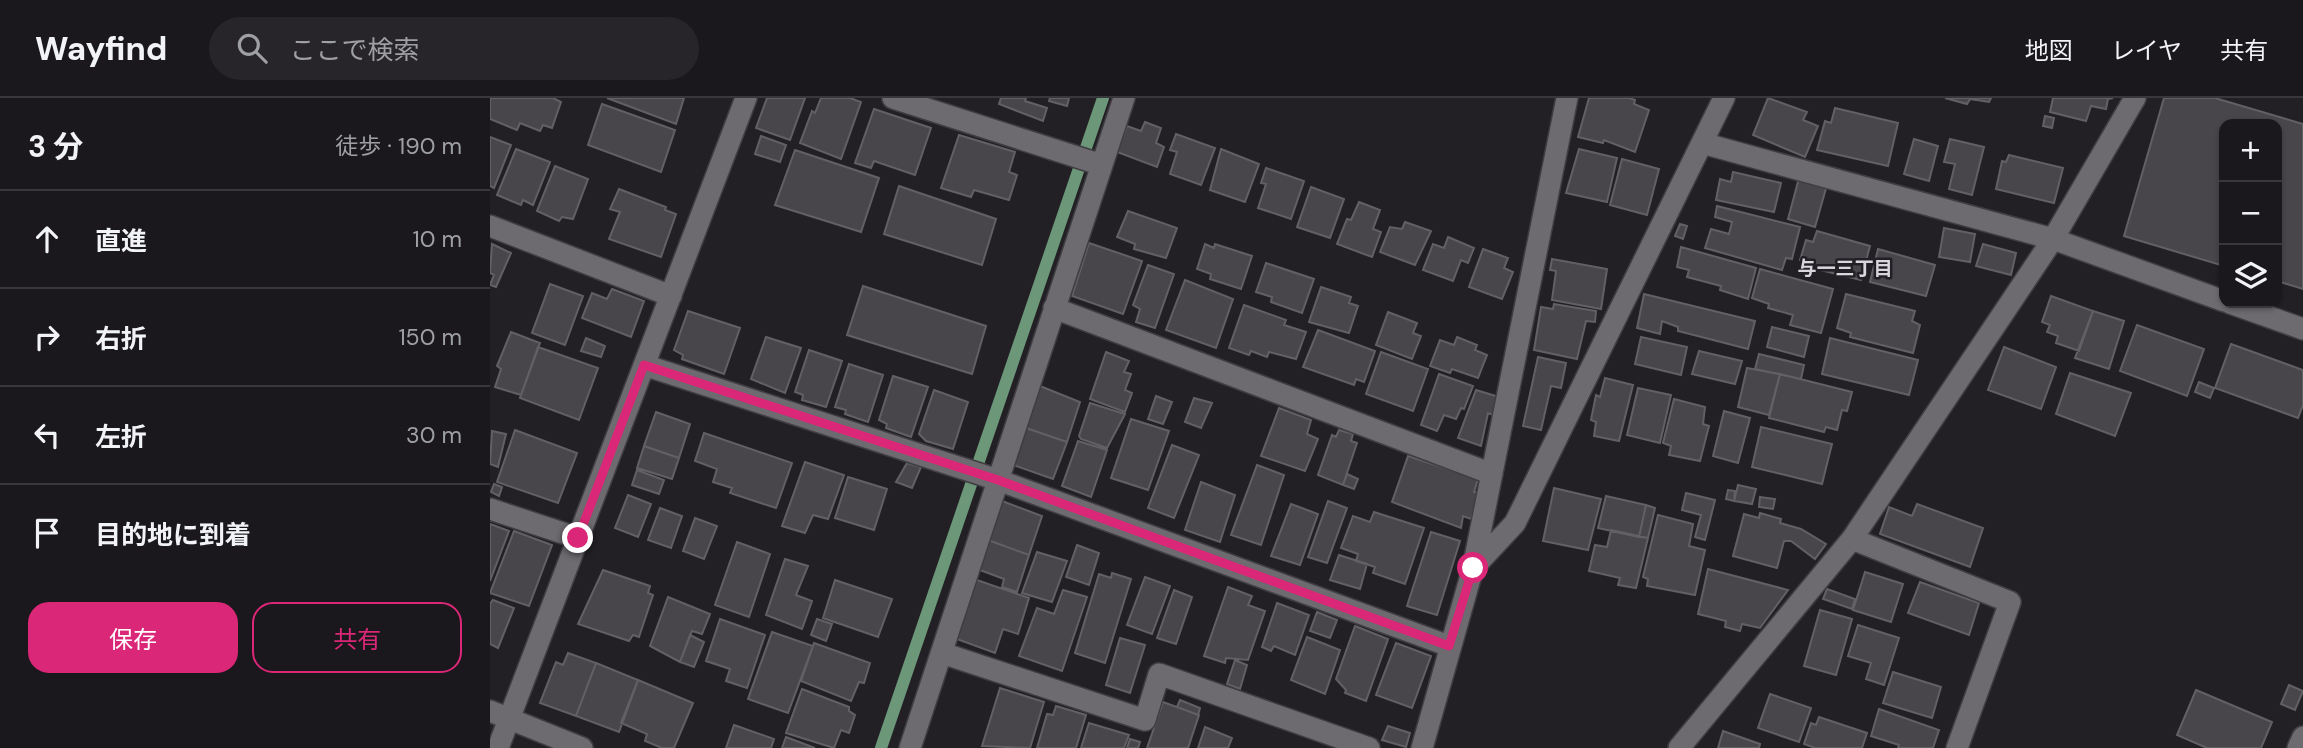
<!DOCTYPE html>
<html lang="ja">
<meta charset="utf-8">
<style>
:root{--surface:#1a181c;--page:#272529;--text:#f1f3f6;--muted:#9fa0a3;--line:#38373b;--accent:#db2777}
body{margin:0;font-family:"DM Sans","Noto Sans JP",sans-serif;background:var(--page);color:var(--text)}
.controls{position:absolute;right:21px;top:21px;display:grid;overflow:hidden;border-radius:14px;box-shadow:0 2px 5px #0004}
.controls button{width:63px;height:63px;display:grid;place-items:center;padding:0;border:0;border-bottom:2px solid var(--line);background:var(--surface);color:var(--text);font:35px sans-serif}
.stop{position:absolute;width:21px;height:21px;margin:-16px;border:5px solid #db2777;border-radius:50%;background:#fff}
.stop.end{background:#db2777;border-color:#fff;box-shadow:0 2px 7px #0008}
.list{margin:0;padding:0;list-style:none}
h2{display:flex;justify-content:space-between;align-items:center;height:91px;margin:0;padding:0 28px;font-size:30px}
h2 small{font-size:23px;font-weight:400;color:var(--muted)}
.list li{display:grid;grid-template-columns:46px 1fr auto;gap:21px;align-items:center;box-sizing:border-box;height:98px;padding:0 28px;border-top:2px solid var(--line)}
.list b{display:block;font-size:26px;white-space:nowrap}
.list em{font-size:23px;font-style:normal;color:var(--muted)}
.actions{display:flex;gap:14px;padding:21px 28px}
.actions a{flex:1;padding:16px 0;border:2px solid var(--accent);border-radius:21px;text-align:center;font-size:24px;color:var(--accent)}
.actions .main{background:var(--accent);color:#fff}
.icon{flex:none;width:38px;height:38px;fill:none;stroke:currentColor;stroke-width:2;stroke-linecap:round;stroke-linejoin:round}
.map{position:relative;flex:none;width:1813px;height:650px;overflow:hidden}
header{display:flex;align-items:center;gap:42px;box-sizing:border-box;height:98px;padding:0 35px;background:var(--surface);border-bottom:2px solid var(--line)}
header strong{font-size:33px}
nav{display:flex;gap:38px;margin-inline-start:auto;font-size:24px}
.search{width:490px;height:63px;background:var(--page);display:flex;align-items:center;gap:18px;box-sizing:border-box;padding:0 24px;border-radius:38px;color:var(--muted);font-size:26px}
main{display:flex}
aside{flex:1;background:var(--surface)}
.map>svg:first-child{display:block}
</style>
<header>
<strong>Wayfind</strong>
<div class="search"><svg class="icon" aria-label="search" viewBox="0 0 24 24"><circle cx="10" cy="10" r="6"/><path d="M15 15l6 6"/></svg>ここで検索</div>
<nav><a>地図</a><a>レイヤ</a><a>共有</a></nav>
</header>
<main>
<aside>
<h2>3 分<small>徒歩 · 190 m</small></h2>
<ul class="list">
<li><svg class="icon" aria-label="ahead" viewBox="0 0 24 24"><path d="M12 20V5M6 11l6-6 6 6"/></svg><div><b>直進</b></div><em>10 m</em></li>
<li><svg class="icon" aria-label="right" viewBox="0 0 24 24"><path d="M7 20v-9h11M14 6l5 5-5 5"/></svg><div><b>右折</b></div><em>150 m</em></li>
<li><svg class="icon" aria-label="left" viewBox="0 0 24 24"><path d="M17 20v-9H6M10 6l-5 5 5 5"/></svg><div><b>左折</b></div><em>30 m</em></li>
<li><svg class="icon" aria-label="arrive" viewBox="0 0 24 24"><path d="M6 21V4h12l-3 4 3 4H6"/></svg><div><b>目的地に到着</b></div></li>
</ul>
<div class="actions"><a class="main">保存</a><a>共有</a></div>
</aside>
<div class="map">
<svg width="1813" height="650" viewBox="0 0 1813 650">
<rect width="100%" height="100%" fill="#222025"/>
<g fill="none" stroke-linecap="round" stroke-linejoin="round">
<path stroke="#6d9779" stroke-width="12" d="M391,650L613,0"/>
</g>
<path fill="#48464b" stroke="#626065" stroke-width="2" d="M0,0H63L71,4L62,30L53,27L50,33L30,25L27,32L0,21Z
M117,0H194L186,26Z
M277,0H315L300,42L266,30Z
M331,0H360L371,4L351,61L310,45L322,13L325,15Z
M511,0H536L535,3L557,10L553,23L509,6Z
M560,0H579L577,8L559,3Z
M1099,0H1139L1145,2L1144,6L1159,12L1145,54L1114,42L1113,45L1088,39Z
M1278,0L1317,14L1313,22L1328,28L1315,59L1263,37Z
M1455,0H1501L1499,4L1480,1L1477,6Z
M1563,0H1623L1618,1L1616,11L1601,8L1596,23L1560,14Z
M1674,0H1725L1813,26V191L1787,183V26H1734V168L1634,138Z
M112,6L185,32L171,74L98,47Z
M1345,10L1408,25L1398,68L1327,52L1335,23L1341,25Z
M384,11L441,30L425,77L384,63L381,70L365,65Z
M1555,18L1564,20L1562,30L1553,28Z
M655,24L671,30L666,45L674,49L667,69L627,54L637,28L651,33Z
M686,36L725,50L711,87L680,76L687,54L680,52Z
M469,37L525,54L519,74L527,77L519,102L484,92L481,99L451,90Z
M271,38L296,47L290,64L265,56Z
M0,39L21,47L4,90L0,88Z
M1424,41L1448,48L1439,83L1414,76Z
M1460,41L1494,49L1482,97L1459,91L1465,66L1454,64Z
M26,51L60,64L43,107L33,102L31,107L7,97Z
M731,51L769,66L755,104L720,92Z
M1089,51L1127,60L1117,104L1076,95Z
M305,52L389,80L371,134L285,107Z
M1519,57L1573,70L1564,105L1506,91L1512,63L1516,64Z
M1132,61L1169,71L1157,117L1120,107Z
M65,68L98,81L83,121L72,119L69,123L47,113Z
M776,70L814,83L801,121L768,110L776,86L771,85Z
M1243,74L1291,85L1284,114L1226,102L1230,81L1241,84Z
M1309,80L1337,87L1325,129L1298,121Z
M409,88L506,121L492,167L394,136Z
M821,89L854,101L840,140L807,129Z
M129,91L176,109L175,112L186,116L171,159L119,141L130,114L120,111Z
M869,104L890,112L883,131L891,134L882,159L847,146L857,121L861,122Z
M1227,108L1310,129L1302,161L1296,160L1292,172L1215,150L1221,131L1239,136L1242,124L1225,119Z
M638,113L687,130L676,160L644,151L645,146L627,139Z
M915,124L941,133L925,167L890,154L900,129L912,131Z
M1190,126L1197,128L1193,141L1185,138Z
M1454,130L1485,136L1480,164L1449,159Z
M1327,133L1380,148L1371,182L1318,169V165L1310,162L1316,142L1323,144Z
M958,139L984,150L978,165L971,162L963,183L933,172L943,146L954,150Z
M599,145L652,163L633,216L582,198Z
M2,146L21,155L6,189L0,187L4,177L0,175Z
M715,146L724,150L725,146L762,158L751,191L720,181L721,176L707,171Z
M1493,146L1526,155L1521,177L1486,168Z
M1191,149L1266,170L1258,201L1230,192L1231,188L1197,179L1199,172L1187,169Z
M993,151L1018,160L1014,170L1023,174L1012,201L979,189Z
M1388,151L1445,167L1436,198L1380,184Z
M1062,161L1117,171L1111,211L1062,202L1066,173L1060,172Z
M776,165L824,181L812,215L781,204L782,199L766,194Z
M658,167L684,176L665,230L646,224L650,211L643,207Z
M1270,171L1343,191L1331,235L1300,227L1303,217L1278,210L1279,206L1262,200Z
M695,182L743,201L726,250L676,232Z
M60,186L93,198L75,247L42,235Z
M373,188L496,228L482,276L357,237Z
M831,189L861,199L859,205L868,208L859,235L819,224Z
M122,191L154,203L141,239L92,220L102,195L117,201Z
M1154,196L1265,223L1258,251L1188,233V229L1172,223L1170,236L1147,230Z
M1356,196L1425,213L1422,223L1430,227L1423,255L1360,239L1361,235L1347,230Z
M1561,198L1603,213L1589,253L1566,245L1568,238L1557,234L1560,227L1552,224Z
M1064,206L1106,213L1105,224L1096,223L1087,261L1044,252L1051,209L1063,211Z
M754,207L796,222L794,227L816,234L806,261L779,254L777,259L761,253L759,257L739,250Z
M198,213L250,230L234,276L192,261L193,257L184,252Z
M1603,213L1634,223L1619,271L1585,260Z
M898,214L927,225L923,235L931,238L922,261L886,247Z
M1647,227L1714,251L1697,298L1630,273Z
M1282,229L1319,238L1314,259L1277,249Z
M828,232L885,253L874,284L866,281L864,287L813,269Z
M21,234L50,245L31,297L5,289L11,271L7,268Z
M276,239L311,250L295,295L261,281Z
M967,239L987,247L985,252L997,257L988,280L962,271L960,275L940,268L950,242L964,247Z
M1151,239L1197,249L1191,277L1145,266Z
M96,240L115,248L111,259L91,253Z
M1340,240L1428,262L1419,297L1332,276Z
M1741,246L1813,272V307L1808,320L1725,290Z
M48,249L108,270L89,322L30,300Z
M1514,249L1566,269L1551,311L1498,292Z
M319,252L352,263L336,309L312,302L313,297L305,294Z
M1209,253L1252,263L1245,286L1202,276Z
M616,254L639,263L634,274L641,276L635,292L642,295L635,314L600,301Z
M891,254L938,271L923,313L876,296Z
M1269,256L1314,267L1311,281L1265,271Z
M1048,259L1076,265L1071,290L1061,288L1051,332L1033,328Z
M359,266L393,277L378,324L355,316L356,312L345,309Z
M1257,270L1290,276L1279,317L1248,309Z
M1580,275L1641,295L1625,338L1566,316Z
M949,276L983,288L974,311L971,310L966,321L954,317L947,333L931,327Z
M1290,276L1362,294L1357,313L1352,312L1347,332L1336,329L1334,334L1279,320Z
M403,278L438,289L421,339L396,330L397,326L389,322Z
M1115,280L1143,287L1129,343L1104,338L1106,324L1101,322L1106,297L1110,299Z
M1709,284L1724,290L1720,300L1705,294Z
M550,288L590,304L577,344L536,330Z
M1148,290L1181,297L1170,345L1137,337Z
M444,292L478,304L463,351L436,343L429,336Z
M986,292L1009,299L1003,317L998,315L991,348L968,340Z
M666,298L682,304L673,326L658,321Z
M704,300L722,305L711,330L695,324Z
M1184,301L1215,309L1213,326L1219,328L1210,363L1179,357L1181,348L1173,345Z
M600,305L635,316L617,350L591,341L589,338Z
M789,310L821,322L817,336L828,341L815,373L771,358Z
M1234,313L1260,320L1248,365L1223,358Z
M166,314L200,326L189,360L154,348Z
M641,321L679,333L658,392L621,380Z
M1271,329L1342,346L1332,386L1262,369Z
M536,330L577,344L563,381L523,367Z
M25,332L87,355L68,405L7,384Z
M849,332L863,336L861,343L867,345L853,387L828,377L842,337L846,339Z
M2,333L16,336L8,369L0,366Z
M214,335L302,365L286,410L240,395L242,390L223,384L227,371L205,363Z
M588,343L617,352L601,399L572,388Z
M682,347L709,357L684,420L658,410Z
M154,348L189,360L182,381L147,370Z
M918,358L988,381L984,394L989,395L981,421L973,418L971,430L902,404Z
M315,364L354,377L338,421L323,417L315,435L292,428Z
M417,365L431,369L422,390L406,384Z
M767,367L794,377L771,447L741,437Z
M147,372L174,382L169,396L142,387Z
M857,376L868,381L864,391L853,387Z
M358,379L397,391L384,432L345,420Z
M711,384L745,397L730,444L695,432Z
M4,386L12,389L9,398L1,394Z
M1248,387L1266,391L1262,406L1244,403Z
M1064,390L1111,401L1098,452L1053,443Z
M1238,392L1245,393L1244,403L1236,401Z
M1196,395L1225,402L1215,442L1205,439L1211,417L1192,412Z
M138,397L161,406L148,439L125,430Z
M1116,398L1156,407L1149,439L1108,430Z
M1270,399L1285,401L1283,411L1269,409Z
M512,403L552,418L539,457L498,442Z
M838,403L857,410L837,465L818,459Z
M801,406L828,416L810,467L781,458Z
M1427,406L1493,430L1480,469L1390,436L1399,409L1422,418Z
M1156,407L1165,410L1158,440L1149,439Z
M170,410L192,418L181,450L158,442Z
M884,414L934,430L915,486L883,475L885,469L866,463L868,456L851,450L863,418L880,424Z
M1270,415L1291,421L1290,425L1311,431L1336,446L1325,461L1301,443H1294L1287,470L1243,458L1254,416L1269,420Z
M1168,417L1203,426L1199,448L1215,452L1205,497L1157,488L1158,481L1153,479Z
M205,420L227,428L214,461L193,453Z
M0,426L19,433L0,483Z
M1121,432L1158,440L1146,490L1128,487L1130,480L1099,473L1105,447L1117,449Z
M24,433L62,447L39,508L0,495Z
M941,434L970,443L947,517L917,508Z
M498,442L539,457L527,494L512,489L514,481L487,471Z
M247,444L280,456L259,519L225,507Z
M587,447L609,455L599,487L576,479Z
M547,454L577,463L562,504L532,495Z
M849,457L877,466L870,491L840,482Z
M295,461L318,468L306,497L322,503L312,531L276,517Z
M1218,471L1298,492L1270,530L1252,526L1250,533L1235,529L1236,523L1208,516Z
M113,472L160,488L158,495L163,497L149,539L143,537L139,543L88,526Z
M1375,474L1413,486L1401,524L1363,512Z
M622,475L641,481L615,565L585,555L609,476L621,480Z
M655,479L680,488L662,536L637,527Z
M484,481L539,500L528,536L513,531L505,555L464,540Z
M345,482L402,501L388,539L333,520Z
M1430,484L1489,505L1479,537L1418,515Z
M738,489L762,498L758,507L775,513L758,562L736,560L735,565L714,558Z
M1337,491L1365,501L1362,511L1333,501Z
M573,492L597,499L572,573L529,558L547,510L564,516Z
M684,492L702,499L686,546L667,540Z
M178,499L220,516L212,536L202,533L190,564L160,548Z
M3,502L24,510L8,550L0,546V506Z
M787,505L819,517L805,557L784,548L781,553L772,549Z
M1330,512L1362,521L1346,577L1314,568Z
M827,514L847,522L840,540L820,533Z
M230,521L275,537L257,590L236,583L240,571L216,563Z
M327,521L342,526L336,543L321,537Z
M1368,527L1409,540L1394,587L1376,581L1381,565L1358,558Z
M865,528L898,541L876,603L855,595L856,592L846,581Z
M282,534L323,548L298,615L258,601Z
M200,537L214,544L204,569L190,564Z
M817,539L850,552L835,596L801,582Z
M630,540L655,547L640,595L616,587Z
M324,545L380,565L374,585L369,584L361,603L311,583Z
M906,545L941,558L922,610L886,597Z
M78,555L106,565L86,618L50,605L66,564L73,567Z
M745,562L757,567L750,591L737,586Z
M106,565L148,582L129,634L86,618Z
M1403,574L1451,589L1442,620L1393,605Z
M148,582L203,605L184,650H172L155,643L157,636L131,625Z
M1799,587L1813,593L1805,612L1791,606Z
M510,590L554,604L540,650L492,648Z
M312,591L359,609V613L365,617L359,635L351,632L344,650L296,635Z
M1706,592L1782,624L1771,650H1717L1687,637Z
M1280,596L1321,610L1309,644L1268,630Z
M690,602L710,610L708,617L687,609Z
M673,604L709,617L698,650H657Z
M566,608L596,617L586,650H547L557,616L563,617Z
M1389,611L1449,632L1443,650H1408L1409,647L1381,638Z
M1329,619L1377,635L1372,650H1325L1314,646L1321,625L1326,627Z
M599,625L639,637L634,650H591Z
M244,627L284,641L281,650H236Z
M898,628L920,635L916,649L892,642Z
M715,629L742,640L738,650H708Z
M1233,633L1270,646L1269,650H1228Z
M296,639L325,650H292Z
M640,641L650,644L648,650H637Z"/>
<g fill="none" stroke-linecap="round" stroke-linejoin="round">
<defs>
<path id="minor" d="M403,0L612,67
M1212,45L1563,141L1734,203
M0,128L181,198
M1740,205L1813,231
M564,210L1002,376
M154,267L508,382L959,548
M0,411L88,440
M1362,441L1520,504L1467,650
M984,469L1025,425L1234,0
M452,555L655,622L669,576L879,650
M0,613L92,650
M8,650L256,0
M420,650L634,0
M932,650L983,470L1077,0
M1189,650L1362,441L1563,141L1645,0
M1808,650L1813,639"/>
</defs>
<use href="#minor" stroke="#3f3d41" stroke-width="24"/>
<use href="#minor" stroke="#6d6b70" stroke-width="21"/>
</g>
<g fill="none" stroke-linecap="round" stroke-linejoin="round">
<path stroke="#db2777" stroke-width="9" d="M88,440L154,267L508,382L959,548L983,470"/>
</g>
<g text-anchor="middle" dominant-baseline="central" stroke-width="5" stroke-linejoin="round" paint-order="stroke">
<g font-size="19" font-weight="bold" fill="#d9d7dd" stroke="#222025">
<text x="1355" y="170">与一三丁目</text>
</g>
</g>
</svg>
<div class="controls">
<button>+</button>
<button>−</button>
<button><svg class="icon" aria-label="layers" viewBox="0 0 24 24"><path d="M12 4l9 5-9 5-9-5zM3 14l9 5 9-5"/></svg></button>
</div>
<div class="stop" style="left:983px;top:470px"></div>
<div class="stop end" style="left:88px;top:440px"></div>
</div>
</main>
